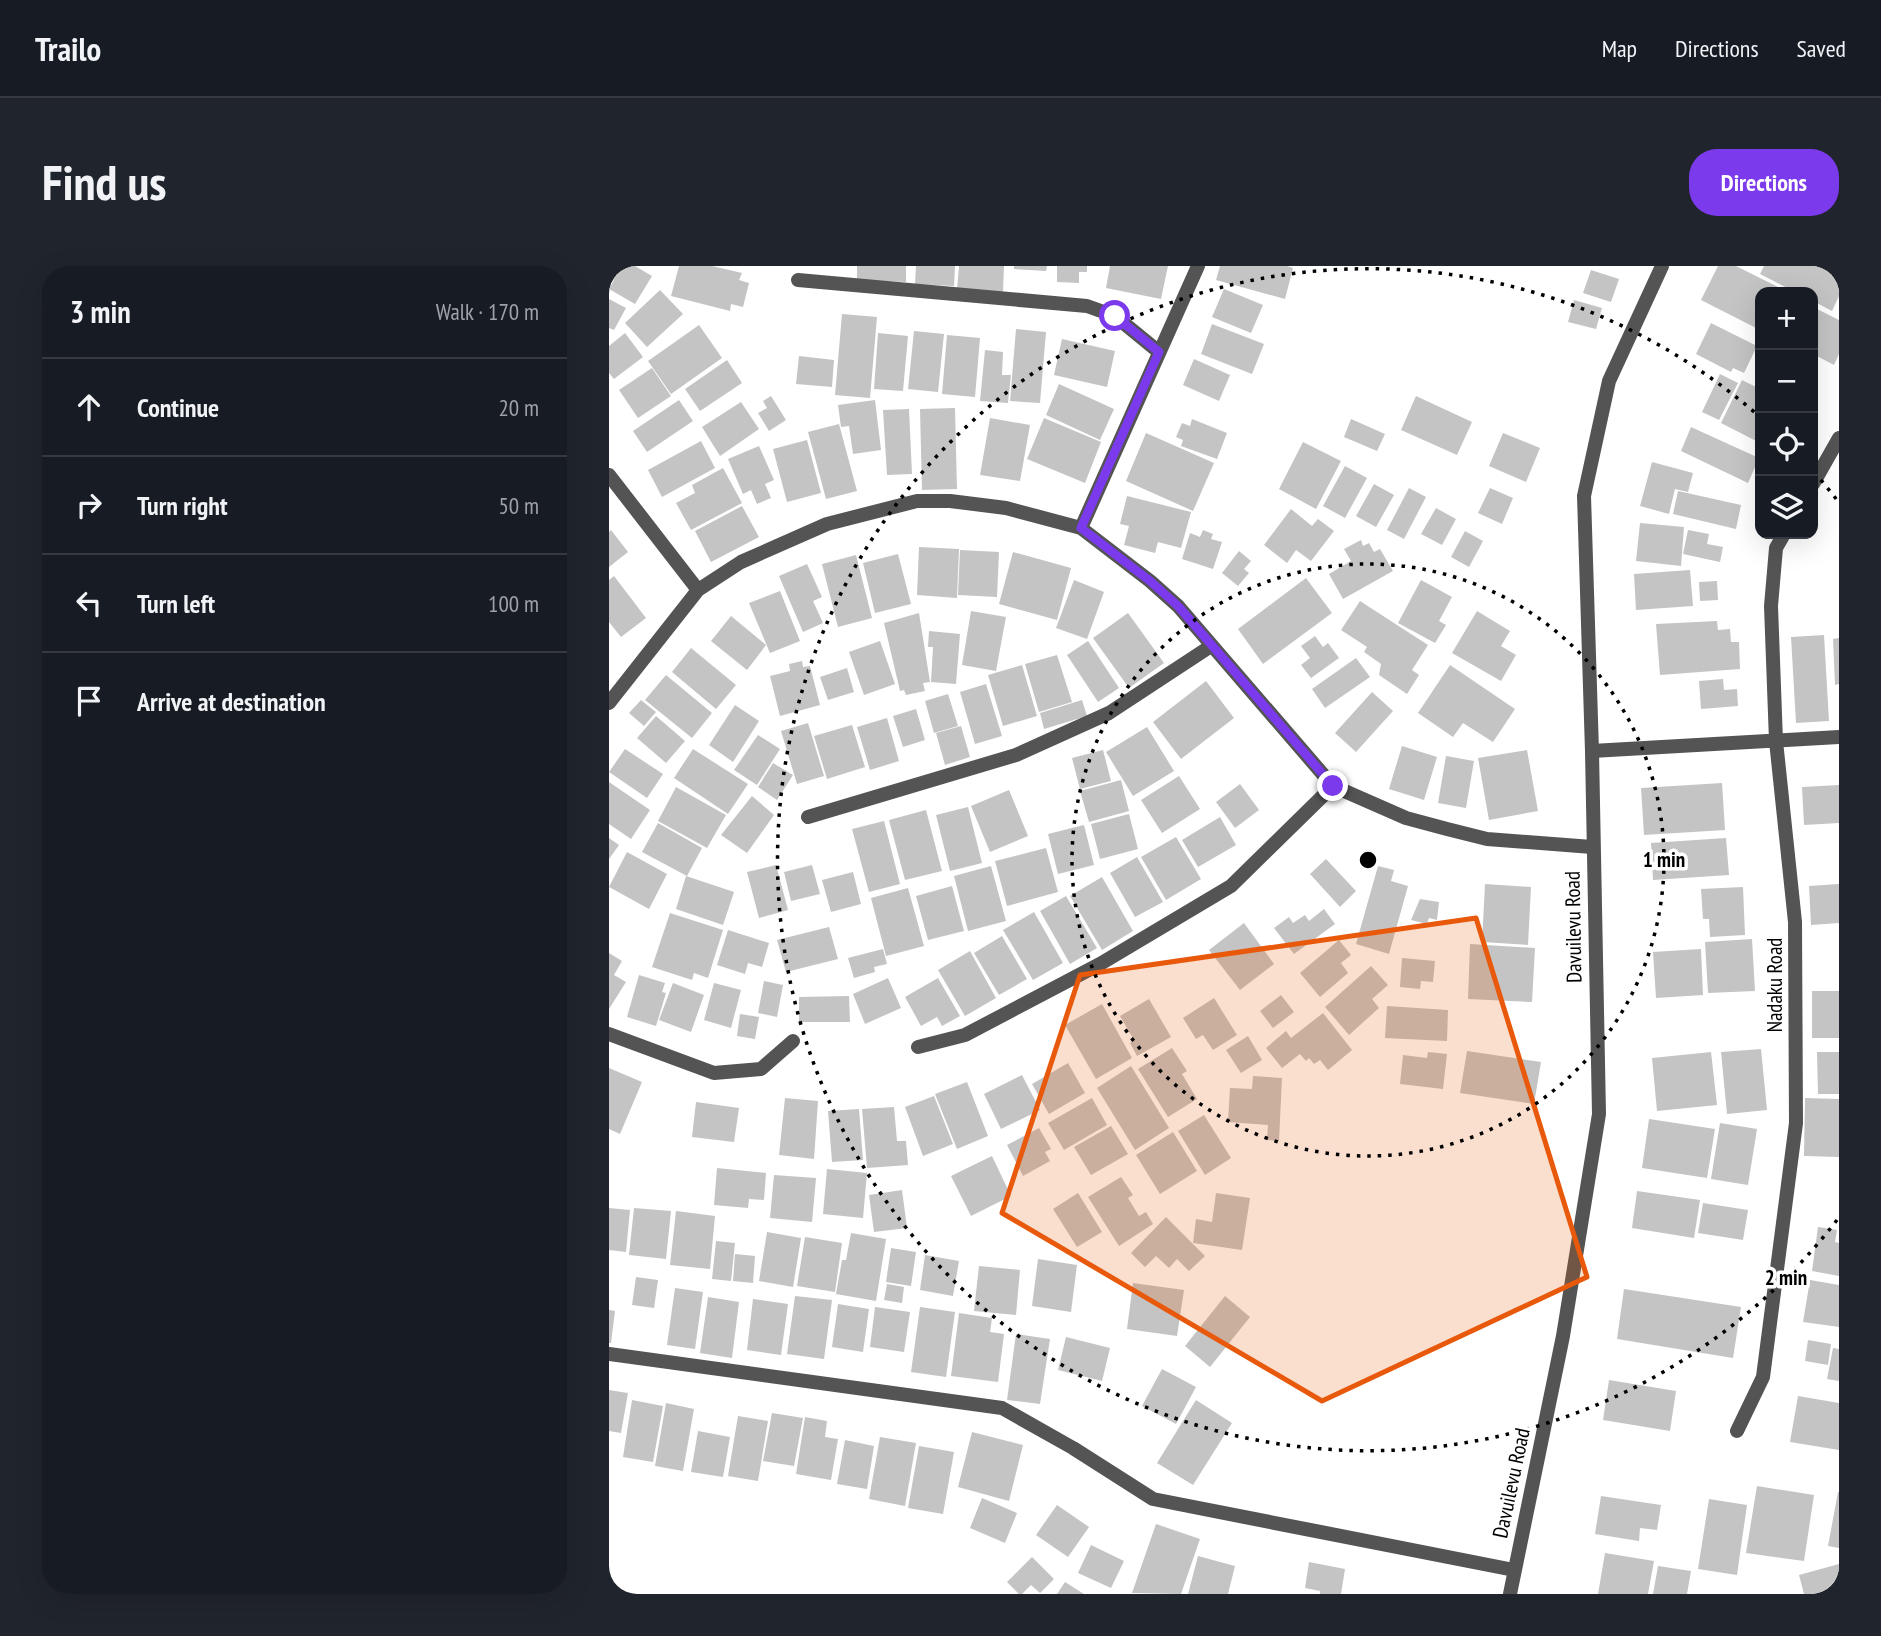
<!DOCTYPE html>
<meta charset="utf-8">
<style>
:root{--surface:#171b24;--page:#20242c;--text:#f1f3f6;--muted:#9ea1a6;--line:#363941;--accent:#7c3aed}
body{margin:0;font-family:"PT Sans Narrow",sans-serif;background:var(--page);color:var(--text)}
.controls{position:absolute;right:21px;top:21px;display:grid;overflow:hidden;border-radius:14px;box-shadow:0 7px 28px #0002}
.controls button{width:63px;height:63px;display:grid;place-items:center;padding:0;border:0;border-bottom:2px solid var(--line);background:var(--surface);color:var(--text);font:35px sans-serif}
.stop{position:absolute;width:21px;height:21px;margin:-16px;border:5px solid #7c3aed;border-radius:50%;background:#fff}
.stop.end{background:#7c3aed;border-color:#fff;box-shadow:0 2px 7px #0008}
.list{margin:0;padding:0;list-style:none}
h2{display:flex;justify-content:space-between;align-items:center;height:91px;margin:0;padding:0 28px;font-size:30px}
h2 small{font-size:23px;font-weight:400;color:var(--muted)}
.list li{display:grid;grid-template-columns:46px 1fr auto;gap:21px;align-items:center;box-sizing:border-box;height:98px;padding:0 28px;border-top:2px solid var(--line)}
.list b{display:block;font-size:26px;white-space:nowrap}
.list em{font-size:23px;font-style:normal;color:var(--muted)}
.icon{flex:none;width:38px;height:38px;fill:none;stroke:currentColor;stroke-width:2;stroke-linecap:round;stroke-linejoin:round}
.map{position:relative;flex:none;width:1230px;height:1328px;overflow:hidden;border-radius:28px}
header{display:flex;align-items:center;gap:42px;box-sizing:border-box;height:98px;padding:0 35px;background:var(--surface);border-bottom:2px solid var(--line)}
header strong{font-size:33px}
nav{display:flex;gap:38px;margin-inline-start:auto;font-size:24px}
.intro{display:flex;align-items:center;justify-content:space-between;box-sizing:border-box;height:168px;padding:0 42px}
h1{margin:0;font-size:49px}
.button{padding:18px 32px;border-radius:28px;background:var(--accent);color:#fff;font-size:24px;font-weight:700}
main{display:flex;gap:42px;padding:0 42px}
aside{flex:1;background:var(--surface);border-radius:28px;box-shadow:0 7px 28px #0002}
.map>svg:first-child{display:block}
</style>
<header>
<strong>Trailo</strong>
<nav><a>Map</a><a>Directions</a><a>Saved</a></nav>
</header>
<div class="intro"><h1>Find us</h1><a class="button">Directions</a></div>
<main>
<aside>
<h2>3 min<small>Walk · 170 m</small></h2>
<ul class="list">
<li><svg class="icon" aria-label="ahead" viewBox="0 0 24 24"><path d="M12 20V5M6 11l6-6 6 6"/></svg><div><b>Continue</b></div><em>20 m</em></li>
<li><svg class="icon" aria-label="right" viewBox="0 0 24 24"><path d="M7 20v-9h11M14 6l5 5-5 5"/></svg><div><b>Turn right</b></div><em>50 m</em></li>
<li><svg class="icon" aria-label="left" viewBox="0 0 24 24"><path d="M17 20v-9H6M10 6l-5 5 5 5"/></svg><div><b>Turn left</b></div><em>100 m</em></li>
<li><svg class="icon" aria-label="arrive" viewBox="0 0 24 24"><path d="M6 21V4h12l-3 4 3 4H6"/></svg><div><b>Arrive at destination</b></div></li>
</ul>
</aside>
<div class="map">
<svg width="1230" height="1328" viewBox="0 0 1230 1328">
<rect width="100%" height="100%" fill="#fff"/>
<path fill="#c4c4c4" d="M0,0L9,4L12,0H26L43,10L26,38L0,23L5,14L0,11Z
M70,0H103L133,7L130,14L140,17L134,41L122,38L121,45L62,30Z
M248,0H297V16L248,14Z
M307,0H346L345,20L306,18Z
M350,0H395L394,26L348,24Z
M405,0H438L437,5L405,3Z
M448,0H478V6H470V17L448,16Z
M501,0H559L552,33L497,22Z
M611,0H678L684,2L676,33L607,14Z
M1109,0H1127L1179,26H1151V64L1092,34Z
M1155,0H1213L1230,8V30L1223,45L1204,35V26H1186L1151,8Z
M982,4L1010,13L1002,36L974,27Z
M615,23L654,39L642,67L603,51Z
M51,24L74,48L38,81L16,57Z
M0,33L17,42L5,64L0,62Z
M965,34L993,42L987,63L959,56Z
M1204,41L1230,54V88L1225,99L1204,88Z
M233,48L268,51L261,132L226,129Z
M1102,57L1148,80L1135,107L1124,102L1122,106L1087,88Z
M603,58L655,78L643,108L592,88Z
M90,59L113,92L62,128L39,95Z
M407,63L437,66L431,137L401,135Z
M305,65L335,68L329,126L299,123Z
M16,67L34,91L5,113L0,107V80Z
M269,67L299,70L294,125L265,123Z
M338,69L371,72L366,131L333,128Z
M453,73L506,85L498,121L445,109Z
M376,84L394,86L393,109H402L399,137L371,135Z
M190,90L225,94L223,121L187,118Z
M585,93L621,109L610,135L574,119Z
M118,94L133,117L91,145L76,123Z
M43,102L62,130L29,152L10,124Z
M1111,108L1129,117L1110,154L1093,146Z
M1133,114L1151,123V177L1112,157Z
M450,118L505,143L491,174L437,149Z
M162,130L177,154L160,165L149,147L158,142L154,135Z
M807,130L863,156L848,189L792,164Z
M70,134L84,155L38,186L24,165Z
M266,134L272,184L244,188L240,160L232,161L229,139Z
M132,136L150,163L111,190L93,161Z
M346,142L348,223L313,224L311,143Z
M300,143L303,208L278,209L274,144Z
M381,152L421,159L411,215L371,209Z
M435,152L492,176L476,217L418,193Z
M583,153L618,167L608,193L572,180L574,174L567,171L573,157L581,160Z
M742,153L776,168L768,185L735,171Z
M230,158L248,225L217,233L199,166Z
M1082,161L1150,192L1139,217L1072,185Z
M537,167L605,197L584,245L517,215Z
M894,167L931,182L917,216L880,200Z
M198,174L212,227L178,236L164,183Z
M92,175L106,202L53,231L39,204Z
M694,176L732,195L707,243L670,223Z
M150,180L165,214L156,218L162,232L148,238L142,224L134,228L119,193Z
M1043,196L1084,207L1079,226L1066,223L1060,248L1031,240Z
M736,200L758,212L736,252L714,240Z
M114,202L133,237L82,264L67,237L86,227L83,219Z
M765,218L785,229L767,261L747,250Z
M800,222L817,231L795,273L778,264Z
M881,222L904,232L893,258L869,247Z
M1069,225L1132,239L1127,263L1064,248Z
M518,230L582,246L572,282L549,276L546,287L515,279L520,260L511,258Z
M133,240L150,271L102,296L86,265Z
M827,242L847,253L833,279L812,268Z
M682,243L703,260L709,253L725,265L702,295L687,284L678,297L655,279Z
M1031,257L1075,261L1072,300L1027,295Z
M2,264L19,286L0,301V266Z
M594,264L604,268L602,273L613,276L604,303L573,293L581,267L591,271Z
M1079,264L1100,268L1098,278L1114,281L1111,296L1074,288Z
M856,265L874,275L860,301L842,291Z
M752,274L754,280L760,277L765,286L771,283L784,305L734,333L720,308L742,295L735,283Z
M310,281L350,283L348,332L308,329Z
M351,284L390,286L388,331L349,329Z
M630,285L642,295L635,303L640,307L629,320L613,307Z
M404,286L462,302L448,354L390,338Z
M289,288L302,338L266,347L254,297Z
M247,289L263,352L229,361L213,298Z
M198,298L213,331L204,335L214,357L194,366L170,310Z
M1081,304L1084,340L1027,344L1025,308Z
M5,310L37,352L12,371L0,356V314Z
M697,312L723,347L654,398L629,363Z
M465,314L495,326L478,373L447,362Z
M812,314L843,331L830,355L837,359L826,377L789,357Z
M1108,315L1109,334L1091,335L1090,316Z
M171,325L191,375L161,387L140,337Z
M751,335L819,379L803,404L810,409L798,428L770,409L772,398L755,386L758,381L732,364Z
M362,345L397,351L387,405L353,399Z
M868,345L901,365L892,380L907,389L892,415L843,387Z
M310,347L321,416L314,417L316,425L297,429L295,424L291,425L275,357Z
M519,347L555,397L520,422L484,372Z
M122,350L157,379L138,404L102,375Z
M1108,355L1109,364L1121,363L1122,376H1130L1131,403L1051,409L1047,358Z
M320,365L351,368L347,418L322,416L324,381H319Z
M1215,369L1220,455L1187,457L1182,371Z
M706,370L714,381L719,377L730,392L702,412L692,399L701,392L692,380Z
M1230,372V418L1226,419L1224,373Z
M271,375L286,418L255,429L240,386Z
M479,375L510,422L489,436L458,389Z
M82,382L127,419L107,443L63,406Z
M448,389L463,436L430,446L416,398Z
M747,392L761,411L716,442L703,423Z
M193,395L194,401L201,400L211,439L171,450L161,410L181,405L180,398Z
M413,399L428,450L394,460L379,409Z
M841,399L906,443L884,476L854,457L844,471L809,447Z
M238,402L245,426L219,434L211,411Z
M57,409L103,447L83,472L36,434Z
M1114,413L1115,424L1128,423L1129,440L1092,443L1090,415Z
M597,415L625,452L572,493L544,456Z
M377,418L393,470L366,478L351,426Z
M763,426L784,445L747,486L726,467Z
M339,428L349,460L325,467L316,435Z
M32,434L47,446L35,460L20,447Z
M473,434L478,450L435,463L431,447Z
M126,439L150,455L124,496L100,479Z
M307,443L316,474L294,481L284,450Z
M47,450L76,475L57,497L28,472Z
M278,452L290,495L261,504L248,461Z
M199,457L215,510L188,518L172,465Z
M243,459L256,501L218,513L205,470Z
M352,460L361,491L336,499L327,467Z
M538,461L565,505L524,530L497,486Z
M149,469L171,483L148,519L125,504Z
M793,480L828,491L815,534L780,523Z
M16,483L54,508L38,532L0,506Z
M84,483L139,518L119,548L65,512Z
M494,484L502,515L471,523L463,492Z
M918,484L929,545L880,554L869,492Z
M837,490L865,495L857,542L829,537Z
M164,497L184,509L168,534L149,521Z
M570,510L591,543L553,567L532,534Z
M512,514L520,545L480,556L471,525Z
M0,516L41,544L22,573L0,558Z
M1113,517L1116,564L1035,569L1032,522Z
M631,518L650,544L626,562L607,536Z
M1230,519V557L1195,559L1193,521Z
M67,521L117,549L98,582L49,555Z
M400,524L419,570L381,586L362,540Z
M143,530L165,549L138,587L112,569Z
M359,541L373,597L341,605L327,549Z
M317,544L333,605L296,614L280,554Z
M520,548L529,583L491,593L482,558Z
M611,551L627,579L589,601L573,574Z
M275,555L291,618L260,626L243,563Z
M49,557L93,582L78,610L33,586Z
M475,559L485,599L449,608L439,568Z
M567,571L592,613L557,634L532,591Z
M0,572L10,579L0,593Z
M1117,572L1120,609L1044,614L1042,577Z
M437,582L449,626L398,640L386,595Z
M18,586L58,608L40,643L0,621Z
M528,591L554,636L526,651L501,607Z
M717,593L747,625L731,641L701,608Z
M167,599L179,644L150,652L138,606Z
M203,599L211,628L182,635L175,606Z
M382,600L397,655L359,665L345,610Z
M769,600L785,604L782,615L799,620L780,688L747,678Z
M244,606L252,638L222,646L213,614Z
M77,610L125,626L114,659L67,643Z
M493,611L524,665L493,684L461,630Z
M876,618L922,621L919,679L873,676Z
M1230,618V657L1202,659L1200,620Z
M343,620L355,665L319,674L307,630Z
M1134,621L1136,669L1101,671L1100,653H1094L1092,623Z
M299,622L315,680L277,690L262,632Z
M457,630L488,682L461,698L431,645Z
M811,633L830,636L828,654L820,652L818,658L802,654Z
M715,643L726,658L685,688L665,662L680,651L684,657L696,649L700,655Z
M425,646L454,697L424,714L394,664Z
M61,647L114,664L99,712L85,707L83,714L43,701Z
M635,657L665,698L631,724L600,684Z
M220,661L229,693L177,706L168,674Z
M119,664L160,677L153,701L139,697L136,708L108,699Z
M393,670L418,713L390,729L365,687Z
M1143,673L1146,725L1099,727L1096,676Z
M730,674L742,689L732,697L739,707L711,731L691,707Z
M861,678L926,682L923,736L859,733Z
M274,683L278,698L265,701L266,706L245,712L239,692Z
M1092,683L1094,729L1047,732L1044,686Z
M361,685L387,732L356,750L329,704Z
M0,687L13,695L5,709L17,716L0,743Z
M793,692L826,695L824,716L812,715L811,723L791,721Z
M762,700L779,719L763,733L770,742L740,769L716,741Z
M30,709L56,717L53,726L57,727L47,760L18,751Z
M279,712L292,742L256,758L244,728Z
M329,712L351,750L333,760L328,751L312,760L296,731Z
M155,715L174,719L168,751L149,747Z
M64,717L95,729L82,766L50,754Z
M105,717L132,724L122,762L95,754Z
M1203,725H1230V772H1203Z
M672,729L685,746L664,762L651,745Z
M240,730L241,756H190V731Z
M605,732L628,769L604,784L594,769L587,773L574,752Z
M540,733L562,771L528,790L521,777L525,774L511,750Z
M493,738L523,792L487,813L456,759Z
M778,740L839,744L838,775L776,772Z
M714,747L743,784L719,804L711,794L705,798L700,792L697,795L691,788L673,802L657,782L677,765L682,772Z
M131,748L150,751L146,773L128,770Z
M639,770L653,794L632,807L617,784Z
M563,782L578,805L573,808L588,833L559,851L529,803Z
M1152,783L1158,844L1118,848L1112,786Z
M858,785L932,796L925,838L851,827Z
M819,786L838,788L834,823L791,818L794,789L818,792Z
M1102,786L1108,839L1048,845L1043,792Z
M1208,786H1230V828H1209Z
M459,797L476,827L440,848L423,818Z
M522,800L560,862L526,884L488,822Z
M0,802L33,816L11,868L0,863Z
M413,809L431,844L392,863L375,828Z
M644,810L673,812L670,875L658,874L659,859L619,856L621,822L643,823Z
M358,816L379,870L348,883L326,828Z
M325,830L344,878L314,890L296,841Z
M176,832L209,835L205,893L170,889Z
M483,832L498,859L455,884L439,857Z
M1196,832L1230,833V891L1195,890Z
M87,836L130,842L125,876L83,871Z
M285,841L288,875H297L299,899L258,902L253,843Z
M250,843L254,894L223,896L219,845Z
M595,849L622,892L596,909L569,865Z
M1040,853L1106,863L1098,912L1033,902Z
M1111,857L1148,863L1139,919L1102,913Z
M502,860L519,888L482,909L465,881Z
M430,862L442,883L436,886L441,895L414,910L398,879Z
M564,866L588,905L551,928L527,889Z
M383,890L402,930L362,950L342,910Z
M108,902L157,907L155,934L140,933L139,942L105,939Z
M218,903L258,907L254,952L214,948Z
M165,909L207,912L203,956L161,952Z
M512,911L524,929L519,932L530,950L537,946L544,958L510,980L479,931Z
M293,924L298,962L265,966L260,929Z
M1028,925L1091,934L1085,972L1023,962Z
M469,927L493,966L468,981L444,943Z
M607,927L641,932L633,984L584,977L587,953L603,956Z
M1094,937L1139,944L1134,974L1089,967Z
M0,942L21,944L17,986L0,984Z
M25,942L62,945L57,993L20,989Z
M67,945L106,950L101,1003L61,999Z
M557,951L596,990L580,1005L568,993L560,1002L547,990L536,1001L522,987Z
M1209,961L1228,964L1226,976L1230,977V1010L1203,1005Z
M158,966L192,972L184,1021L150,1015Z
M242,967L277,973L267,1035L227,1028L233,994H237Z
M196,971L233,977L226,1026L188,1020Z
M107,975L126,977L122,1015L103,1013Z
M282,982L307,986L302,1020L277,1016Z
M126,988L146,990L144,1017L124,1015Z
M316,989L350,995L344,1030L311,1024Z
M429,993L468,999L462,1046L423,1040Z
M370,1000L411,1004L407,1049L365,1045Z
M27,1011L49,1014L45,1042L23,1039Z
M1201,1014L1230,1019V1061L1194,1056Z
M524,1017L575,1024L568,1070L518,1063Z
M278,1018L295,1021L293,1037L275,1034Z
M66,1022L94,1026L86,1083L58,1079Z
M1015,1023L1132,1041L1124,1092L1008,1073Z
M186,1030L223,1034L215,1093L178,1088Z
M616,1030L641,1051L601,1101L576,1080Z
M99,1031L130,1036L123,1092L91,1087Z
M144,1033L179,1038L172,1089L138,1084Z
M229,1038L260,1043L254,1086L223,1081Z
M266,1041L301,1046L295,1086L261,1081Z
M311,1041L346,1046L337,1111L302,1106Z
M0,1044L6,1045L2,1077H0Z
M350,1047L383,1052L381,1066L395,1068L389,1116L342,1110Z
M407,1068L441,1073L431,1138L398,1134Z
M457,1071L501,1082L493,1115L449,1104Z
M1199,1074L1222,1078L1219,1099L1196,1095Z
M1224,1082L1230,1083V1115L1218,1113Z
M553,1103L587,1121L567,1158L533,1140Z
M1000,1114L1067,1125L1061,1165L994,1154Z
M0,1124L19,1127L12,1167L0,1165Z
M1189,1130L1230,1137V1184L1181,1176Z
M23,1134L54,1140L44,1196L14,1191Z
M587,1134L623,1157L584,1219L548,1197Z
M57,1137L85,1143L74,1205L46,1200Z
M163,1147L194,1152L185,1200L154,1195Z
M129,1150L159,1155L149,1215L119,1210Z
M196,1151L218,1155L216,1171L229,1173L222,1214L187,1208Z
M89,1165L121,1171L114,1211L82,1206Z
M363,1166L414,1179L400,1235L349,1221Z
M271,1171L307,1177L296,1240L260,1233Z
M236,1174L265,1180L258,1223L228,1218Z
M310,1180L345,1186L334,1248L299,1242Z
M1148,1220L1205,1229L1195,1295L1137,1287Z
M1229,1226H1230V1282L1219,1280Z
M992,1230L1052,1239L1048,1264L1031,1262L1030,1275L986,1268Z
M373,1232L408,1247L396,1277L361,1262Z
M1100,1233L1138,1239L1128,1309L1089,1303Z
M448,1239L480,1261L459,1291L427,1269Z
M547,1258L591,1273L572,1328L523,1327Z
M482,1279L515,1295L502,1322L469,1307Z
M996,1287L1045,1295L1039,1328H989Z
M589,1290L626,1300L619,1328H579Z
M423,1291L445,1313L431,1327L422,1319L413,1328H410L398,1316Z
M700,1296L736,1303L732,1328H711V1325L696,1322Z
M1230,1298V1328H1195L1190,1309Z
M1049,1300L1082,1305L1078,1328H1044Z
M456,1316L475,1328H448Z"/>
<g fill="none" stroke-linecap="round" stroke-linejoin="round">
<path stroke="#545454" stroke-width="14" d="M189,14L478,40L506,50L550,86
M0,209L89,324
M1204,218L1230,172
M472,262L589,0
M0,437L89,324L132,296L218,258L308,235H341L397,242L472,262L541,315L569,340L724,520L797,552L838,563L878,573L983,581
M983,485L1230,471
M199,551L407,489L500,447L602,380
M0,768L105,807L152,803L184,775
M309,781L356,769L491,698L622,620L724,520
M0,1088L393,1142L464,1182L544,1233L905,1304
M1128,1165L1154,1111L1187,857L1186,656L1167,475L1162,340L1167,282L1175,268"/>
<path stroke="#545454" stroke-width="14" d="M901,1328L954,1070L990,848L983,485L975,230L1000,115L1053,0"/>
</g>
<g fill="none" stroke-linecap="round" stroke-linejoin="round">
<path stroke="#7c3aed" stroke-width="9" d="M506,50L550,86L472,262L541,315L569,340L724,520"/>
</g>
<path fill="#e8590c" fill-opacity="0.2" stroke="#e8590c" stroke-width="5" stroke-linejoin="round" d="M867,652L978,1011L713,1135L393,947L471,709Z"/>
<g fill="none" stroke="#000" stroke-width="3.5" stroke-dasharray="3.5 7">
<circle cx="759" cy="594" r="296"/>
<path d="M1228 954A591 591 0 1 1 1151 151M1205 206A591 591 0 0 1 1228 234"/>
</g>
<g text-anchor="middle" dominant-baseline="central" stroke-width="7" stroke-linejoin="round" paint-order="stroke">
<g font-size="21" fill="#000" stroke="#fff">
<text transform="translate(964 661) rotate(-91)">Davuilevu Road</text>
<text transform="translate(1165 719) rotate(-90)">Nadaku Road</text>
<text transform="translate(902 1217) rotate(-78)">Davuilevu Road</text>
</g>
</g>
<circle cx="759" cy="594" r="10" fill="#000" stroke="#fff" stroke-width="3.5"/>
<g font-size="21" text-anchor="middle" font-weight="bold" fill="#000" stroke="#fff" stroke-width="7" stroke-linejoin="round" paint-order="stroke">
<text x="1055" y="601">1 min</text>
<text x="1177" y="1019">2 min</text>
</g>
</svg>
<div class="controls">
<button>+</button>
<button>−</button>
<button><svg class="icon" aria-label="locate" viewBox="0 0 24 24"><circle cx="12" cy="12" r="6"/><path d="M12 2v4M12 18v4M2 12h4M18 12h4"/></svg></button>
<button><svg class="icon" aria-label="layers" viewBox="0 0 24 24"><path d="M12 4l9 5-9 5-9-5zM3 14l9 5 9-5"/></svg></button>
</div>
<div class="stop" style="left:506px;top:50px"></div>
<div class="stop end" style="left:724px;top:520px"></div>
</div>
</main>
